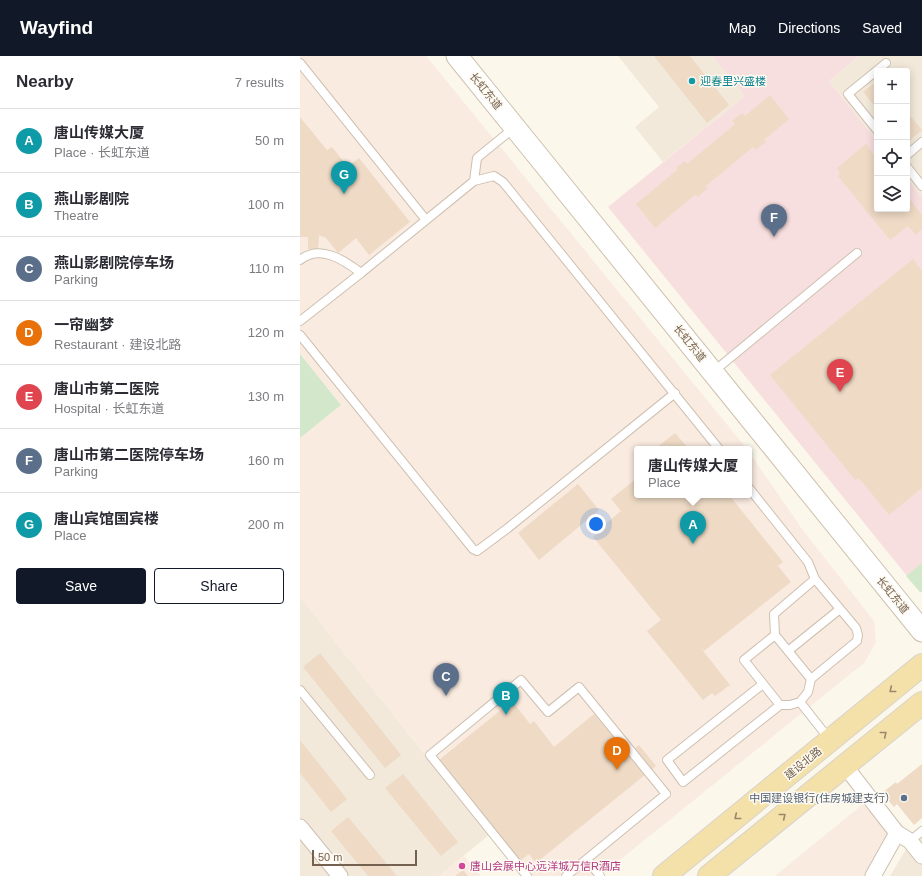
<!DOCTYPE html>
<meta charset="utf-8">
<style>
:root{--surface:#fff;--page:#f2f2f3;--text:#2b2b33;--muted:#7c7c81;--line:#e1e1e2;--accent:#111827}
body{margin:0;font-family:Helvetica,"Noto Sans SC",sans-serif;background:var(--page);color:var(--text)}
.controls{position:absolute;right:12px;top:12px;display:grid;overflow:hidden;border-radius:4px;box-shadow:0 2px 10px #0003}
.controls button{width:36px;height:36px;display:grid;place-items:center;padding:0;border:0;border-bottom:1px solid var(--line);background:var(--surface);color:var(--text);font:20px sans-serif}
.scale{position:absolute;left:12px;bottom:10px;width:105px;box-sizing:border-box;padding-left:4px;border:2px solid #74614f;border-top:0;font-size:11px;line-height:14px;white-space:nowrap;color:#74614f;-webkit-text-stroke:3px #fefaf1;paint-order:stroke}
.you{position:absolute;left:296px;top:468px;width:14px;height:14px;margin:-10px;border:3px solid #fff;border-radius:50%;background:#1a73e8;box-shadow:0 0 0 6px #1a73e833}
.badge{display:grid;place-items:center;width:26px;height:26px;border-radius:50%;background:var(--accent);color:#fff;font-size:13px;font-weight:700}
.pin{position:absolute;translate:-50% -33px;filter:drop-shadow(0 1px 2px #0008)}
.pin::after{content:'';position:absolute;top:21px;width:14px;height:12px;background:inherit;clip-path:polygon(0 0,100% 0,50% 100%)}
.popup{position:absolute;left:334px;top:390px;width:118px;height:52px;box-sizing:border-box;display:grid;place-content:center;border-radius:4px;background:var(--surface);filter:drop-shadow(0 1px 3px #0005);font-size:13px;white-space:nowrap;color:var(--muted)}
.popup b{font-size:15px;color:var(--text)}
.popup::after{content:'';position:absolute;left:50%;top:100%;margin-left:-8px;border:8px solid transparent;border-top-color:var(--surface)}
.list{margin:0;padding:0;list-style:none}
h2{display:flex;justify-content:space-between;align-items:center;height:52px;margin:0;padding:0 16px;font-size:17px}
h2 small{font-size:13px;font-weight:400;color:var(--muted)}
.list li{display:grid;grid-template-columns:26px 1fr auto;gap:12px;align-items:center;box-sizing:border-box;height:64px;padding:0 16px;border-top:1px solid var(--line)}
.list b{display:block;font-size:15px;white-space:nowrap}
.list p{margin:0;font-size:13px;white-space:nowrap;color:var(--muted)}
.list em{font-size:13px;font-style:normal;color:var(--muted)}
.actions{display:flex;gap:8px;padding:12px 16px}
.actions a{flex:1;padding:9px 0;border:1px solid var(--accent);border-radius:4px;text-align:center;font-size:14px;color:var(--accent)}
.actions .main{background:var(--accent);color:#fff}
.icon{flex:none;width:22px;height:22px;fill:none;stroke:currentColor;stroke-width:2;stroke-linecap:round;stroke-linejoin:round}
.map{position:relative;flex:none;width:622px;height:820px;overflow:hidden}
header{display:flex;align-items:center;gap:24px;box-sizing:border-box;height:56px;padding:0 20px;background:var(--accent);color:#fff}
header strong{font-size:19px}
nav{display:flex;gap:22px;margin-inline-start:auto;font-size:14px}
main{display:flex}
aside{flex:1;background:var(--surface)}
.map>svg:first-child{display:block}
</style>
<header>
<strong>Wayfind</strong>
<nav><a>Map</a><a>Directions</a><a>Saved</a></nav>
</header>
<main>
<aside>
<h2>Nearby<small>7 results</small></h2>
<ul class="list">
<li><span class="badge" style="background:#0f9aa8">A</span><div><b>唐山传媒大厦</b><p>Place · 长虹东道</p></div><em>50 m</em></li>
<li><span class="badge" style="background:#0f9aa8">B</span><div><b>燕山影剧院</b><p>Theatre</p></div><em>100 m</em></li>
<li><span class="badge" style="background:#5c6f8a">C</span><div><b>燕山影剧院停车场</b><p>Parking</p></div><em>110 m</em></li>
<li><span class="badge" style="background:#e8710a">D</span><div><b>一帘幽梦</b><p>Restaurant · 建设北路</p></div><em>120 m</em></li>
<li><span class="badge" style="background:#e0444e">E</span><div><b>唐山市第二医院</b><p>Hospital · 长虹东道</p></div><em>130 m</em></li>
<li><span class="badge" style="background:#5c6f8a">F</span><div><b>唐山市第二医院停车场</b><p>Parking</p></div><em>160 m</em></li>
<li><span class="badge" style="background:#0f9aa8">G</span><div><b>唐山宾馆国宾楼</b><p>Place</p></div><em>200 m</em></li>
</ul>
<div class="actions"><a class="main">Save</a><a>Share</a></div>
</aside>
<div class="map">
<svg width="622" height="820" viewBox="0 0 622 820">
<rect width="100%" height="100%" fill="#fbf7eb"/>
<path fill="#f2e9da" d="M318,0H412L445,40L363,106L335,71L359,51Z
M559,0H622V141L607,122V15H577V85L529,25Z
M0,541L189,779L139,820H0Z
M622,778V820H590L608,790Z"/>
<path fill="#faebe0" d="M0,0H126L447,393H337V439H449V396L502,473L574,565L576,586L564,607L300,820H222L0,541V382L41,349L0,298Z
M563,748L588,778L564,820H475Z
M164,800L181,820H139Z"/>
<path fill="#f8dfdf" d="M412,0H559L529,25L577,85V153H607V122L622,141V536H620L308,151L445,40Z"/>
<path fill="#d3e8ca" d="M0,298L41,349L0,382Z
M622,507V536H620L606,520Z"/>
<path fill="#eedac5" d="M354,0H390L429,49L407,67Z
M577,25V53L563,36Z
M470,39L489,63L464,84L466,86L456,94L453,91L406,130L408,132L398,141L396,138L355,172L336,148L377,114L376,112L385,105L387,108L435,68L432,65L442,57L445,60Z
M607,56L622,74L607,87Z
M0,61L27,94L32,91L48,111L59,102L110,166L69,199L56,182L38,197L26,182L19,179L18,194L8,193V181H0Z
M566,88L577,103V153H607V140L622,159V173L616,179L608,170L590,184L538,120L540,117L537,112Z
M613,203L622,215V432L589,459L559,422L555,424L470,319Z
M375,377L389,393H355Z
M337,422V439H429L483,506L478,510L491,526L404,595L400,591L430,629L415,640L412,637L403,644L347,575L361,564L293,481L305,471L303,470L321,455L311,443Z
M278,428L299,454L239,504L218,477Z
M20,597L101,699L85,712L3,611Z
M212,645L230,668L234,665L254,691L294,658L328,697L339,689L356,710L236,807L229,798L220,805L139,704Z
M0,684L47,743L31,756L0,717Z
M622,708V762L614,769L597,748L594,751L582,737L596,726L597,728Z
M103,718L158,786L141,800L85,732Z
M48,761L97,820H68L31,775Z
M163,814L168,820H155Z"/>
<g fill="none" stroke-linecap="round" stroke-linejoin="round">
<defs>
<path id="lane" d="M0,7L126,164
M577,74L548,38L586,7
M607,99L622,86
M607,111L622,130
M174,125L177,102L215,71
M0,204C20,188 44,204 61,217L0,265
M61,217L174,125L194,120L203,126L419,393
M0,279L173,493L177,495L208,472L375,337
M413,316L557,197
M449,432L508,506L515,523L556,572L558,579L557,585L511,623L508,636L500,646L490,649H480L383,726L367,704L463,628
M475,579L444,604L480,649
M488,595L540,553
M511,623L475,579L474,558L515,523
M0,634L70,719
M500,646L530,684
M610,785L622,775
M287,803L300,820
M227,820L130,699L221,624L248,656L279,631L366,738L266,820"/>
<path id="street" d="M545,710L597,777L610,785L622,800
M0,771L40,820
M573,820L597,777"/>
<path id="secondary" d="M157,0L622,575"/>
<path id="primary" d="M364,820L622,609
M409,820L622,647"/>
</defs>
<use href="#lane" stroke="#cdc0b1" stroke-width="10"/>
<use href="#street" stroke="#cdc0b1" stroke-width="17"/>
<use href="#secondary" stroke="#cfc1af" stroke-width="23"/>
<use href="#primary" stroke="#d8d3ce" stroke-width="24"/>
<use href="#lane" stroke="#fff" stroke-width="8"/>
<use href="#street" stroke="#fff" stroke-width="15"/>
<use href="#secondary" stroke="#fff" stroke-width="21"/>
<use href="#primary" stroke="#f4e0a9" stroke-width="22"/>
</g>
<defs><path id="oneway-chevron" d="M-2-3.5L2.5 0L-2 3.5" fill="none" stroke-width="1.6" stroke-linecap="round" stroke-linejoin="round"/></defs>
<g stroke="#9a876a">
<use href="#oneway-chevron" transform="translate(592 634) rotate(141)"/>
<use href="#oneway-chevron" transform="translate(584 678) rotate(-39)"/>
<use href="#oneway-chevron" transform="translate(483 760) rotate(-39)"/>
<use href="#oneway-chevron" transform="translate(437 761) rotate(141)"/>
</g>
<circle fill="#0f9aa8" stroke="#fefaf1" stroke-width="1.5" cx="392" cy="25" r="4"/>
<circle fill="#5c6f8a" stroke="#fefaf1" stroke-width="1.5" cx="604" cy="742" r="4"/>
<circle fill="#d1479c" stroke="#fefaf1" stroke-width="1.5" cx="162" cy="810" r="4"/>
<g text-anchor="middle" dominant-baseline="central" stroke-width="3" stroke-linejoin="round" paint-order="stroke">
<g font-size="11" fill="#0d838f" stroke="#fefaf1" text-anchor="start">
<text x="400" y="25">迎春里兴盛楼</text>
</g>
<g font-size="11" fill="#74614f" stroke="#fefaf1">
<text transform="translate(186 35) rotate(51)">长虹东道</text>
<text transform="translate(390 287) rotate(51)">长虹东道</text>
<text transform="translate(593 539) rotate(51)">长虹东道</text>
<text transform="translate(503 707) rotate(-39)">建设北路</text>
</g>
<g font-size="11" fill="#4e5e75" stroke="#fefaf1" text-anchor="end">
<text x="596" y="742">中国建设银行(住房城建支行）</text>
</g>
<g font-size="11" fill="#b23c85" stroke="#fefaf1" text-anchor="start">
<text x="170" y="810">唐山会展中心远洋城万信R酒店</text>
</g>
</g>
</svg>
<div class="controls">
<button>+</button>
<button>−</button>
<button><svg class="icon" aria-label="locate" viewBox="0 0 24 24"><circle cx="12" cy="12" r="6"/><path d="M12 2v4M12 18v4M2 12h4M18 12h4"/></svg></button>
<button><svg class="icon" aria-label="layers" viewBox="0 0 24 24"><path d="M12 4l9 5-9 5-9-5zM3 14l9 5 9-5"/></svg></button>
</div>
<div class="scale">50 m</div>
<div class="you"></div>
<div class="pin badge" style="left:393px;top:488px;background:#0f9aa8">A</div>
<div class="popup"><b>唐山传媒大厦</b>Place</div>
<div class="pin badge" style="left:206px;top:659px;background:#0f9aa8">B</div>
<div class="pin badge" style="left:146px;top:640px;background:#5c6f8a">C</div>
<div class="pin badge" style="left:317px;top:714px;background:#e8710a">D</div>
<div class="pin badge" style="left:540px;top:336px;background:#e0444e">E</div>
<div class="pin badge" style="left:474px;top:181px;background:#5c6f8a">F</div>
<div class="pin badge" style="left:44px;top:138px;background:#0f9aa8">G</div>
</div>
</main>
